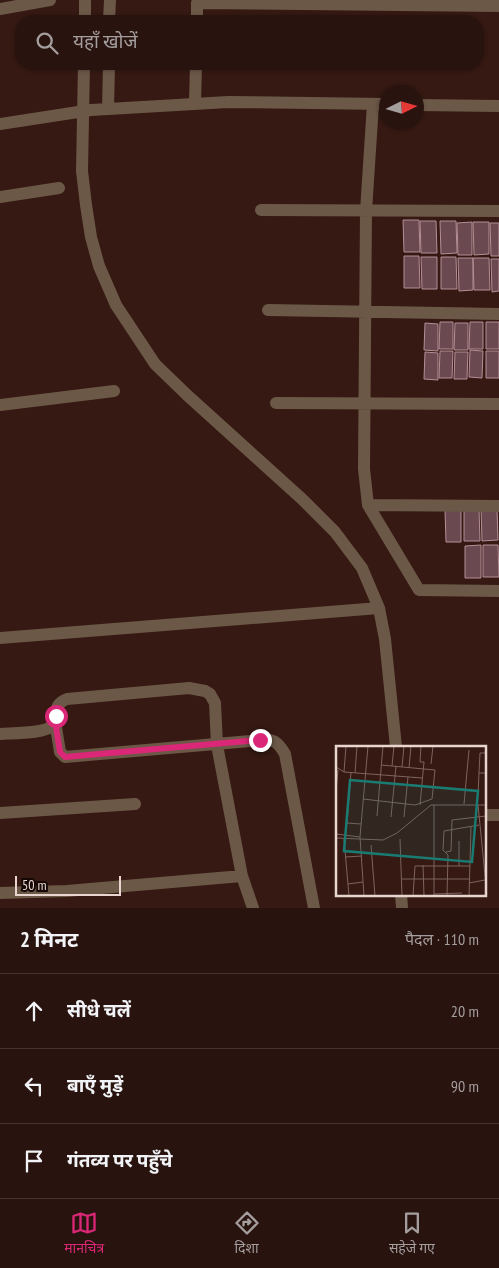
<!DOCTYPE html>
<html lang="hi">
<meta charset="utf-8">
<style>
:root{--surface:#28130e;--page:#34201c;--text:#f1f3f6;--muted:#a59e9e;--line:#44322e;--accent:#db2777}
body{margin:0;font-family:"PT Sans Narrow","Noto Sans Devanagari",sans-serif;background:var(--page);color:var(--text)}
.compass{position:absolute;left:379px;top:85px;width:45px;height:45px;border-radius:50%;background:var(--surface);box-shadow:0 1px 4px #0004;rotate:85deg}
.scale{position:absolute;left:15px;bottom:12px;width:106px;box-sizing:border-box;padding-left:5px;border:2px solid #e9d5d0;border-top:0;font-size:14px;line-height:18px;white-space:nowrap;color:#e9d5d0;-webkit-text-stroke:4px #140805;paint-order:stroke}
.stop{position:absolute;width:15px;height:15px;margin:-11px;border:4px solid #db2777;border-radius:50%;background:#fff}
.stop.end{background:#db2777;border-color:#fff;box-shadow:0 1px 5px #0008}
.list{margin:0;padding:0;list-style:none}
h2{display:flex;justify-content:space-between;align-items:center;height:65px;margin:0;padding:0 20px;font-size:21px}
h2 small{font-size:16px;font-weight:400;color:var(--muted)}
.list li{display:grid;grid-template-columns:32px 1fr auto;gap:15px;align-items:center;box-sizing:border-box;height:75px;padding:0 20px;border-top:1px solid var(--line)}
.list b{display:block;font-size:19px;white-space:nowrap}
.list em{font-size:16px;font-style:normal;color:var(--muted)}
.icon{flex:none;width:28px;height:28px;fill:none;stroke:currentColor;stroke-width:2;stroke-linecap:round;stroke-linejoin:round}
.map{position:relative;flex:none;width:499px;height:908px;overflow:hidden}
.search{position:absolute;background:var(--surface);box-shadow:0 1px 4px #0004;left:15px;right:15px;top:15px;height:55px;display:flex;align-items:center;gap:12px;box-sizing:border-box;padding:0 18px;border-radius:20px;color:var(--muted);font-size:19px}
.sheet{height:290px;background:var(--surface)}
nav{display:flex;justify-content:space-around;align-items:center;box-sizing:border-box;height:70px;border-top:1px solid var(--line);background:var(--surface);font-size:14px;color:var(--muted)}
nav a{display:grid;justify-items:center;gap:2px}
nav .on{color:var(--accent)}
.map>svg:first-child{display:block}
</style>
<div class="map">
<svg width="499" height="908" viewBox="0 0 499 908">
<rect width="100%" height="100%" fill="#351912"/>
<path fill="#6a4950" stroke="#b48f97" d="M403,220H419L420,252H404Z
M420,221H436L437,253H421Z
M440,221H456L457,253L441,254Z
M472,222V255H458L457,223Z
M473,222H489V254L474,255Z
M490,223H499V256H491Z
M404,256H419L420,288H404Z
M421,257H437V289H422Z
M441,257H456L457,289H441Z
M458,258H473V290L459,291Z
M473,258H489L490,290H474Z
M491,259H499V291L492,292Z
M440,322H453V349H439Z
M470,322H483V349H469Z
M486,322H499V349H486Z
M425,323L438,324V351L424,350Z
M455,323H468V350H454Z
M470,350L483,351L482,378L469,377Z
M440,351H453L452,378H439Z
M486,351H499V378H486Z
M425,352L438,353V380L424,379Z
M455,352H468L467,379H454Z
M481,508H497L498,540L482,541Z
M464,509H479L480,541H464Z
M445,510H461V542H446Z
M481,545V578H465V546Z
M483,545H498L499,577H483Z"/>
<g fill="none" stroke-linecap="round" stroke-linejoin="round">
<path stroke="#6c5847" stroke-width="12" d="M0,9L50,0
M85,21V0
M109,21L110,0
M197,21V3L499,6
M84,64L82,171L86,205L91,237L99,266L116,305L155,364L187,395L302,499L335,532L362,568L379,608L385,639L396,747
M195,104L196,64
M373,104L366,211L364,469L368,505L419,590L499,591
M416,105L499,106
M108,109L109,64
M0,124L91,110L228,102L386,104
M0,197L59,188
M261,210L499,211
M268,310L499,314
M276,403L499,404
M0,405L114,391
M368,505L499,506
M0,638L379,608
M55,721L60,752L65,757L261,740C274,739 278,742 285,754L314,908
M0,734C12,733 46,734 53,725C60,715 51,705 67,699L189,688L205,691L210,694L215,703L217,745L242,876L253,908
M0,813L135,804
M485,815H499
M0,893L67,891L242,876
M401,894L402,908"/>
</g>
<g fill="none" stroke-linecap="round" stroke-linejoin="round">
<path stroke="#db2777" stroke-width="6" d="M56,716L55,721L60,752L65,757L260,740"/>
</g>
<g transform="translate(336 746)">
<rect width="150" height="150" fill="#351912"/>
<path fill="none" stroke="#7d645e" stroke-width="1" d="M95,18L97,0M56,20L58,0M0,21L8,26L86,32M66,21L68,0M73,22L75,0M8,26L10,0M15,26L11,77L25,78M19,27L21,0M143,27L144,7H150M0,44L2,24M142,50L143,27H150M27,53L79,59L96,53L99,24L45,19M128,58L133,4M84,59L88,16H84L85,0M142,59L150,139M41,70L47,0M55,71L60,20M68,71L72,31M0,88L24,91M0,92L47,94L61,87L95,59H150M8,93L13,150M64,93L66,150M35,99L39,150M110,106L115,105L116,74L150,70M9,111L26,110M87,119L88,150M123,120V95M66,133H133M133,137L149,134M12,138L27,136M98,148L126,147M28,150L24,91L32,0M77,150L79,120H134M98,150V59M111,150L112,109L107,104L108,85L143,79M133,150L135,81"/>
<path fill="#1a7b73" fill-opacity="0.15" stroke="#1a7b73" stroke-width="2.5" d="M14,34L142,45L136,116L8,105Z"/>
<rect width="150" height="150" fill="none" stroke="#e9d5d0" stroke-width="2.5"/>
</g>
</svg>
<svg class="compass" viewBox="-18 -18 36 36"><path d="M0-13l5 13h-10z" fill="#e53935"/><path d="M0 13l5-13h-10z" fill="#a59e9e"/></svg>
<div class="scale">50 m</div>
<div class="stop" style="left:56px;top:716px"></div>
<div class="stop end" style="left:260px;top:740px"></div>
<div class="search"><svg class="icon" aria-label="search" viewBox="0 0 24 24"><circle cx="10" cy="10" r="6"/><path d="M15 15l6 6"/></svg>यहाँ खोजें</div>
</div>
<section class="sheet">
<h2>2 मिनट<small>पैदल · 110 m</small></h2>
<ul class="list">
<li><svg class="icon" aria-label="ahead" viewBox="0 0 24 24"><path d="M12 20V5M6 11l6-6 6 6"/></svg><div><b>सीधे चलें</b></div><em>20 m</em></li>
<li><svg class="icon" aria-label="left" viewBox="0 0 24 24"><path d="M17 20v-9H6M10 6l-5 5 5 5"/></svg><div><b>बाएँ मुड़ें</b></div><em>90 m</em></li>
<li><svg class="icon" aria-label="arrive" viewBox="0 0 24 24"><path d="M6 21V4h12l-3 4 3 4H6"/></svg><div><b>गंतव्य पर पहुँचे</b></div></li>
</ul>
</section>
<nav>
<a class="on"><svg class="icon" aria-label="map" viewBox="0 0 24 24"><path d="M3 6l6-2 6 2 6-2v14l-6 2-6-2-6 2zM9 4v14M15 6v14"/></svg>मानचित्र</a>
<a><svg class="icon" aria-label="directions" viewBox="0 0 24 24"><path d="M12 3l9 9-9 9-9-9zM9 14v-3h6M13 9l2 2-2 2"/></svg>दिशा</a>
<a><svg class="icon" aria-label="saved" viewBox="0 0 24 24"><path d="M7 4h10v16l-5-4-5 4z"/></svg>सहेजे गए</a>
</nav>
